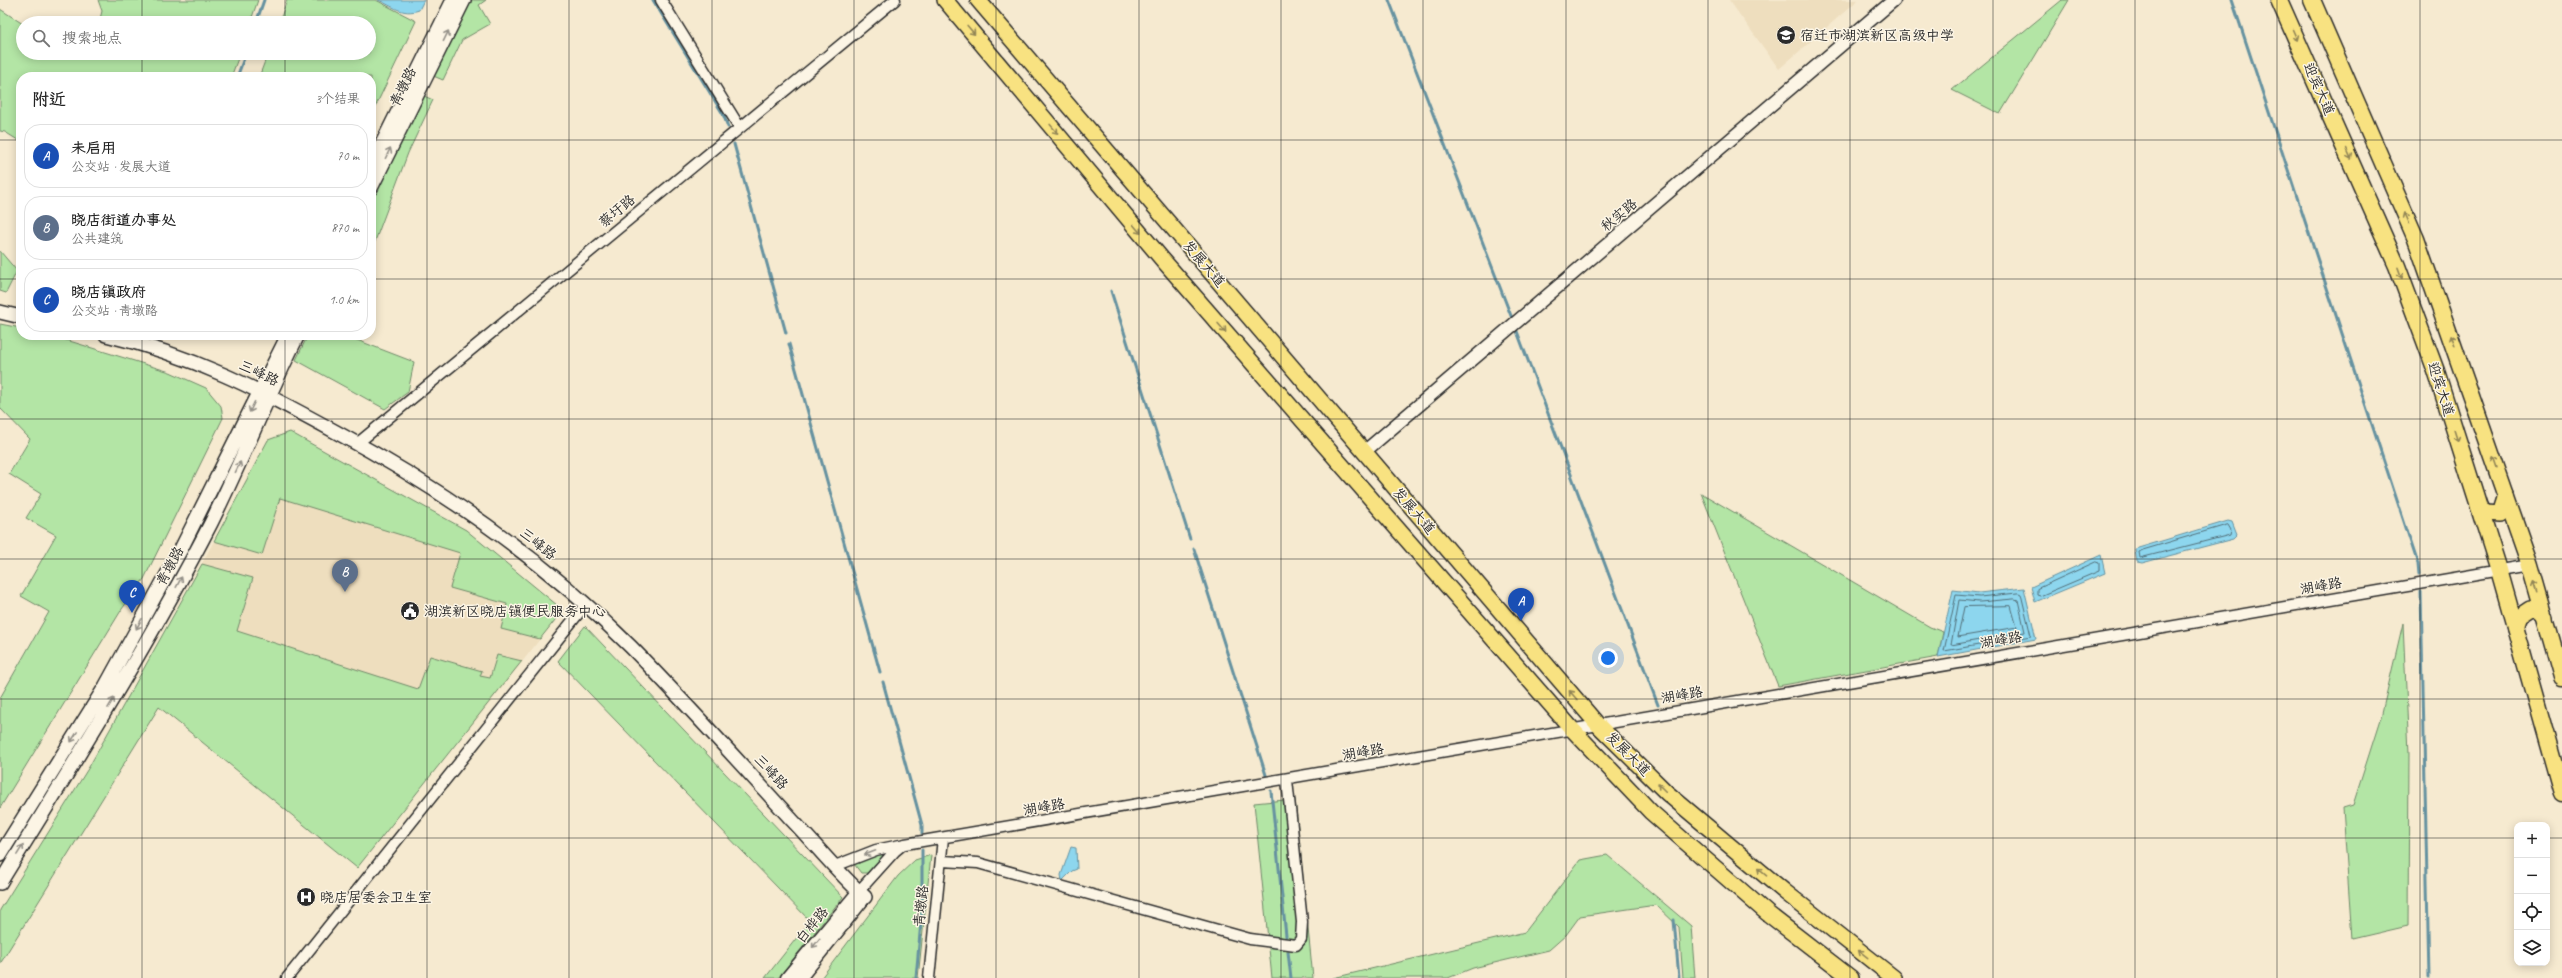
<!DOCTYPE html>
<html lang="zh">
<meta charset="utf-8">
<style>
:root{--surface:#fff;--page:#f2f2f2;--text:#222;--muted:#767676;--line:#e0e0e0;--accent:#0b8043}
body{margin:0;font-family:Caveat,"LXGW WenKai TC",sans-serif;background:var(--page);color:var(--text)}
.controls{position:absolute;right:12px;bottom:12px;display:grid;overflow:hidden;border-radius:8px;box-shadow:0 2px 10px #0003}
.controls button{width:36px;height:36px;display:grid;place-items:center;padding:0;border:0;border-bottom:1px solid var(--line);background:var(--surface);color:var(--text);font:20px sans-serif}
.you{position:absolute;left:1608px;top:658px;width:14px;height:14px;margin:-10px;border:3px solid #fff;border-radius:50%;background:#1a73e8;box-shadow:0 0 0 6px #1a73e833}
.badge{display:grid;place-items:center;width:26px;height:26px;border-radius:50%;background:var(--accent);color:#fff;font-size:13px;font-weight:700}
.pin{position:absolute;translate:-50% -33px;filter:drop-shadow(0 1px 2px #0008)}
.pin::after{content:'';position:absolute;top:21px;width:14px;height:12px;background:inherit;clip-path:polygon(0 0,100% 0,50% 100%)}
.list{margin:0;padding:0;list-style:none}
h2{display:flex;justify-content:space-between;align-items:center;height:52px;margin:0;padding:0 16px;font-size:17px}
h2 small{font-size:13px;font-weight:400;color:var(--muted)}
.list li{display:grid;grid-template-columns:26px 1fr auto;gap:12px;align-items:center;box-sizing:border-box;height:64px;margin:0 8px 8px;padding:0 8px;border:1px solid var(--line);border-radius:16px}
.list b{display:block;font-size:15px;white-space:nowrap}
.list p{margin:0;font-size:13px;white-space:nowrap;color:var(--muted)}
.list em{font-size:13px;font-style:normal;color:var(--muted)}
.icon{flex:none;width:22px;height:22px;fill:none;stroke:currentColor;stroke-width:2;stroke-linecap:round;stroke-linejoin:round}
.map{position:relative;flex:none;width:2562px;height:978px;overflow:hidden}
.search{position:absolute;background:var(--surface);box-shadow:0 2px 10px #0003;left:16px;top:16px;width:360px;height:44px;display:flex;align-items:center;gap:10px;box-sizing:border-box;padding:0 14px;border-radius:22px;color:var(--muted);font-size:15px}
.panel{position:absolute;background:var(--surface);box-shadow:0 2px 10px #0003;left:16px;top:72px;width:360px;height:268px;border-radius:16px}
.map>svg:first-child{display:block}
</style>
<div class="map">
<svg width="2562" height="978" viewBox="0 0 2562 978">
<rect width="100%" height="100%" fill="#f6ead0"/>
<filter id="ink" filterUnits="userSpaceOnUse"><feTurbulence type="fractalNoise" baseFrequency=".025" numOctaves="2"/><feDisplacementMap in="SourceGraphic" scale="8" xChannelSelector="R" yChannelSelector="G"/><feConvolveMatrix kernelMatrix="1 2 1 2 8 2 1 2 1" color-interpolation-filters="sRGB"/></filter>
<g filter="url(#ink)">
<path fill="#eedebe" d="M1729,0H1858L1779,69Z
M290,432L466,530L563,610L465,734L168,627L268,440Z"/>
<path fill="#b3e5a5" stroke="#6f8868" d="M98,0H258L250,23H99L102,11Z
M287,0H376L416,21L371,116V77H259L268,53H369V23H279Z
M469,0H486L479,5L490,24L462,40L443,80L431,75Z
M2062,0H2069L2000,114L1952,90Z
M0,9L23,24V53H240L231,77H21V142L5,132L0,131Z
M422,95L433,100L408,153L371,252V201Z
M0,251L17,271L6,293L0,291Z
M0,324L21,328V335H50L170,372L206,388L221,406L223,418L144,579L122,609L0,808V698L49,612L21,596L56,535L26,518L41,494L9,474L30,439L0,408Z
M308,335H344L414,362L408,392L385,409L296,360Z
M290,432L466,530L563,610L540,639L501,629L507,604L450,588L460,553L280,498L262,555L214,541L268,440Z
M1701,493L1930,627L1943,632L1938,657L1778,686Z
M202,564L253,578L237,631L418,689L430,656L482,671L480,676L490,678L497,655L522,661L357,868L159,707L0,964V910L89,767Z
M2403,623L2409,754L2408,926L2352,939L2343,808L2353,805L2381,717Z
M585,626L843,897L778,978H765L810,921L558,661Z
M1295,799L1313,978H1272L1254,803Z
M888,851L867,873H861L854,864L859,860Z
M931,855L918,978H821L898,876L915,860Z
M1607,855L1691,926L1695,978H1683L1679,927L1656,905L1580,916L1566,935L1549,950L1473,968L1448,978H1333L1525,932L1580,860Z"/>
<path fill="#8dd6ee" stroke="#6692a0" d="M378,0H424L419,10C402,16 393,6 378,0Z
M2228,521L2232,522L2237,535L2233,539L2142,563L2137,562L2135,549Z
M2101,555L2105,573L2035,602L2031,587Z
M2024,588L2036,639L1938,657L1953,590L1979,593Z
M1071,847L1076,848L1077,869L1072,871L1062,881L1061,875Z"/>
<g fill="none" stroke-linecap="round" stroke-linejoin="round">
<path stroke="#526f79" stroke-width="1" d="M2228,525L2231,530L2230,535L2140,558L2139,552L2143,550Z
M2096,562L2099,563V571L2040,596L2037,595V589Z
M2019,593L2021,594L2031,636L1944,651L1956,595L1979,597Z
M2015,599L2018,600L2025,632L1951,645L1959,600L1979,602Z
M2011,606L2017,627L1958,637L1964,607Z"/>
<path stroke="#6692a0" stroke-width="3" d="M653,0L723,114L728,127
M1389,0L1513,321
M2232,0L2418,564L2419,575
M256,23L264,0
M237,77L246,53
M734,144L786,333
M1111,291L1190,539
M1515,326L1658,705
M789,344L880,672
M1194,549L1266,775
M2421,592L2429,978
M883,682L922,825V833
M1271,791L1286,936
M1674,920L1679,978
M1288,952L1291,978
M916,978L922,911V850"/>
<defs>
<path id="minor" d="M661,0L740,128
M358,443L895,0
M942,861L978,863L1250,939L1296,945L1301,939L1302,922L1287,780
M835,866L876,850L905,844L2530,565
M859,891L895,851L901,846
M287,978L586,604
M929,978L943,838"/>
<path id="tertiary" d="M1364,452L1894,0
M787,978L859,891
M800,978L865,897"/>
<path id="secondary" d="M371,166L453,0
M371,188L464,0
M0,312L21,317
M106,335C192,355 260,390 336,432C444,490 544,560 631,647C686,703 739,762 792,820C816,845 839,874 865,897
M0,855L105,687L181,549L288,335
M0,883C73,764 147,647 211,523C242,461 267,397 298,335"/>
<path id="primary" d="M945,0L1162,259L1572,729L1651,812L1767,913L1851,978
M978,0L1598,725L1667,793L1785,892L1894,978
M2479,508L2487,513L2500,514L2506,495
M2515,628L2519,617L2531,609L2538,610L2546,617"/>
<path id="trunk" d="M2279,0L2397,266L2436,371L2499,570L2562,793
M2312,0L2416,239L2530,565L2562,677"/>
</defs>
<use href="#minor" stroke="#2b2b2b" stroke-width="13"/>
<use href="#tertiary" stroke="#2b2b2b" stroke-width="15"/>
<use href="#secondary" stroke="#2b2b2b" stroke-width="16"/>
<use href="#primary" stroke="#2b2b2b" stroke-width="18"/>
<use href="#trunk" stroke="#2b2b2b" stroke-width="19"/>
<use href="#minor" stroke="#fcf5e5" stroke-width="10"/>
<use href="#tertiary" stroke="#fcf5e5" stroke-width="12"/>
<use href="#secondary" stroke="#fcf5e5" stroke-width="13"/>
<use href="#primary" stroke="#f8e281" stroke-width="15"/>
<use href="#trunk" stroke="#f8e281" stroke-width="16"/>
</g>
<defs><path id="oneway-shaft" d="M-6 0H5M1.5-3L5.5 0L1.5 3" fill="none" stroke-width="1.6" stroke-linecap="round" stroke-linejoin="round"/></defs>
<g stroke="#928656">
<use href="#oneway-shaft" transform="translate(971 30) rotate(50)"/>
<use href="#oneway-shaft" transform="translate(2295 35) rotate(66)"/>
<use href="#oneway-shaft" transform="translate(1054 129) rotate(50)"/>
<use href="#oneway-shaft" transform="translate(2349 154) rotate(66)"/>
<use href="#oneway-shaft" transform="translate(2407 218) rotate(-114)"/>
<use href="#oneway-shaft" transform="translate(1137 229) rotate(50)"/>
<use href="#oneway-shaft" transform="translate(2400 273) rotate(70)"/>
<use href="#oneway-shaft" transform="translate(1222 328) rotate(49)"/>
<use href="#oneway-shaft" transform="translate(2453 340) rotate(-110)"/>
<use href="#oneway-shaft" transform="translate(2456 436) rotate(72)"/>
<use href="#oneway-shaft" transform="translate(2495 462) rotate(-109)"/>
<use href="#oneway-shaft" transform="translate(2536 586) rotate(-107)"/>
<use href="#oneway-shaft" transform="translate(1573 695) rotate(-131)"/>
<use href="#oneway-shaft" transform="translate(1662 788) rotate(-135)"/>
<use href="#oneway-shaft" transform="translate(1762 872) rotate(-140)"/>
<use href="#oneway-shaft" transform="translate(1863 954) rotate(-142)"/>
</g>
<g stroke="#949088">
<use href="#oneway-shaft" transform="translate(446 36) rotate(-64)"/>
<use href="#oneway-shaft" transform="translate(388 153) rotate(-64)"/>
<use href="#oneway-shaft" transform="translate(252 407) rotate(116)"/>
<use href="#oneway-shaft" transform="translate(238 467) rotate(-64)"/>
<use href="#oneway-shaft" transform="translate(179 582) rotate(-62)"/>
<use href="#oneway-shaft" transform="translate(139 624) rotate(119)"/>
<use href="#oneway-shaft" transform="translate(111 703) rotate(-59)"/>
<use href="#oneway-shaft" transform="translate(74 737) rotate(122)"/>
<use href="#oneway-shaft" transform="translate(20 850) rotate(-58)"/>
<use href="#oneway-shaft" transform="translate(870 853) rotate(159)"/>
<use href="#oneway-shaft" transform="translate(816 943) rotate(129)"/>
</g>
</g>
<path fill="none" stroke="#2b2b2b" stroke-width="1" stroke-opacity="0.55" d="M142,0V23M285,0V23M427,0V978M569,0V978M712,0V978M854,0V978M996,0V978M1139,0V978M1281,0V978M1423,0V978M1566,0V978M1708,0V978M1850,0V978M1993,0V978M2135,0V978M2277,0V978M2420,0V978M142,53V77M285,53V77M0,140H21M371,140H2562M0,279H21M371,279H2562M142,335V978M285,335V978M0,419H2562M0,559H2562M0,699H2562M0,838H2517M2547,838H2562"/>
<defs>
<symbol id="school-disc" viewBox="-11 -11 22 22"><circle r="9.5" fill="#2b2b2b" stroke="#fcf5e5"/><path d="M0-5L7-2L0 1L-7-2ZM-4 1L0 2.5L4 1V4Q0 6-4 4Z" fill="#fff"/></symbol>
<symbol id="civic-disc" viewBox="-11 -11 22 22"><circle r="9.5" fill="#2b2b2b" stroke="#fcf5e5"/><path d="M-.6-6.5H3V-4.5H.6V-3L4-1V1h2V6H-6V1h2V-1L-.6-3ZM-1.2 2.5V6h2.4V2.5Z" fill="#fff"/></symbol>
<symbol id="hospital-disc" viewBox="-11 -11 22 22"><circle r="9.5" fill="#2b2b2b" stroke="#fcf5e5"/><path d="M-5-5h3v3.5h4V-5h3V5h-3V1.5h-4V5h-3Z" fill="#fff"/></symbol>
</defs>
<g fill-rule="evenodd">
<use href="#school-disc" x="1775" y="24" width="22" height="22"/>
<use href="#civic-disc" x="399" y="600" width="22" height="22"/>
<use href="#hospital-disc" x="295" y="886" width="22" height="22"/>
</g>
<g text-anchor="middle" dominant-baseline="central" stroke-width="3" stroke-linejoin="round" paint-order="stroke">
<g font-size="14" fill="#2b2b2b" stroke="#fcf5e5" text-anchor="start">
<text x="1800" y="35">宿迁市湖滨新区高级中学</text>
<text x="424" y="611">湖滨新区晓店镇便民服务中心</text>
<text x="320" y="897">晓店居委会卫生室</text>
</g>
<g font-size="14" fill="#2b2b2b" stroke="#fcf5e5">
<text transform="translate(403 87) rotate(-64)">青墩路</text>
<text transform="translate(2319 89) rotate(66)">迎宾大道</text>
<text transform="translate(617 211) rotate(-40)">蔡圩路</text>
<text transform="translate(1619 215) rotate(-40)">秋实路</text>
<text transform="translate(1204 264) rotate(49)">发展大道</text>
<text transform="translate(259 373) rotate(25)">三峰路</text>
<text transform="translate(2441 389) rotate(72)">迎宾大道</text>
<text transform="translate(1414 511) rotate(49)">发展大道</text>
<text transform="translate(538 544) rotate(38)">三峰路</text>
<text transform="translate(170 566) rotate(-62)">青墩路</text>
<text transform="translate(2321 586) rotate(-10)">湖峰路</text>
<text transform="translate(2001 640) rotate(-10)">湖峰路</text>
<text transform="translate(1682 695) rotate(-10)">湖峰路</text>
<text transform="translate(1363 752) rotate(-10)">湖峰路</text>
<text transform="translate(1628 754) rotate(45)">发展大道</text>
<text transform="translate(771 772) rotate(47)">三峰路</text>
<text transform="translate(1044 807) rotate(-10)">湖峰路</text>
<text transform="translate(921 906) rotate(-84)">青墩路</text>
<text transform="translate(812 925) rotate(-51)">白桦路</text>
</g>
</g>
</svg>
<div class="controls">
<button>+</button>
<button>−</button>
<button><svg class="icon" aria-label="locate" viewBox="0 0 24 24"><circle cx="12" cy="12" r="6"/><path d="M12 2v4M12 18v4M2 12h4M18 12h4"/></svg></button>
<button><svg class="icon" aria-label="layers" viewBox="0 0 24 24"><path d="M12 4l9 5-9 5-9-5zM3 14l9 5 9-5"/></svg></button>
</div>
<div class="you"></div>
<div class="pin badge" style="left:1521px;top:621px;background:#1a4fb4">A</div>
<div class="pin badge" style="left:345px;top:592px;background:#5c6f8a">B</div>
<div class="pin badge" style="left:132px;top:613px;background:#1a4fb4">C</div>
<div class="search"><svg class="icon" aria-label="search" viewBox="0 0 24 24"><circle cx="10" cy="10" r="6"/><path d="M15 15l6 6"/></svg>搜索地点</div>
<section class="panel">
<h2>附近<small>3个结果</small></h2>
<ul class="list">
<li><span class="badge" style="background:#1a4fb4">A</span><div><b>未启用</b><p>公交站 · 发展大道</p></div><em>70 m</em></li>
<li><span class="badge" style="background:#5c6f8a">B</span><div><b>晓店街道办事处</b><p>公共建筑</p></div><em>870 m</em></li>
<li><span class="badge" style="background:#1a4fb4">C</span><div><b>晓店镇政府</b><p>公交站 · 青墩路</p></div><em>1.0 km</em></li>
</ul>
</section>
</div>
